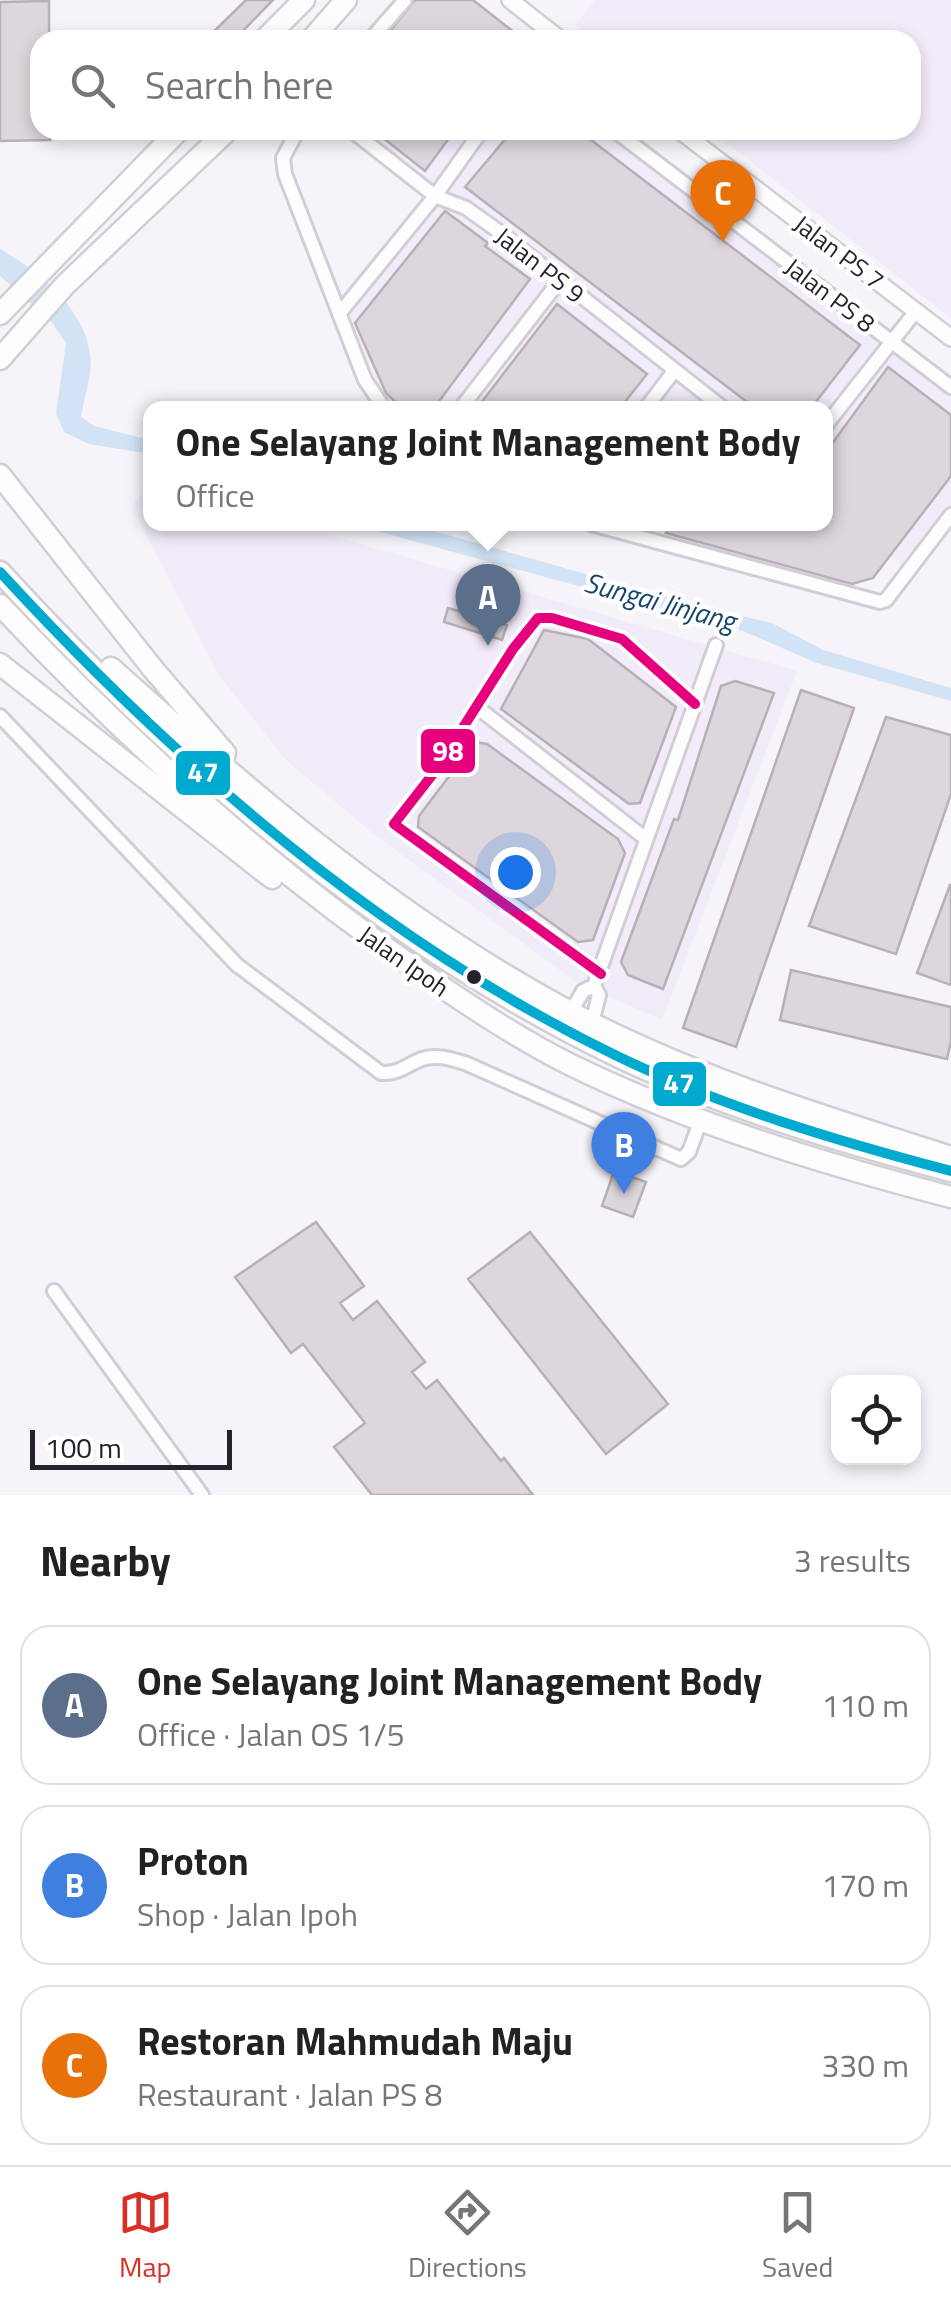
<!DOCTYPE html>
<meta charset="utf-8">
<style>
:root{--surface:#fff;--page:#f6f6f6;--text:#222;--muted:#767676;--line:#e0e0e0;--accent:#d93025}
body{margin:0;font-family:"Titillium Web",sans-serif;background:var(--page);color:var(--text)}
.controls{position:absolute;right:30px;bottom:30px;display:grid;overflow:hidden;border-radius:20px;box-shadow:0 5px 15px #0003}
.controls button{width:90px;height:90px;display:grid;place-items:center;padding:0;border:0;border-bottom:2px solid var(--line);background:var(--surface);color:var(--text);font:50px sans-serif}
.scale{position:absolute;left:30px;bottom:25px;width:202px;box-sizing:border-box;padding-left:10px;border:5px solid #26212c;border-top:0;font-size:28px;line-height:35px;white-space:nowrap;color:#26212c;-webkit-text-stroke:8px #fff;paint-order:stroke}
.you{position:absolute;left:515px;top:872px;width:35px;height:35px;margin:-25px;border:8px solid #fff;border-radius:50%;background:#1a73e8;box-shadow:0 0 0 15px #1a73e833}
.badge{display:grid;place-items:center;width:65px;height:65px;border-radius:50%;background:var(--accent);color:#fff;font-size:32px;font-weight:700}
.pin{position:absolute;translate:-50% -82px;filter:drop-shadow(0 2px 5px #0008)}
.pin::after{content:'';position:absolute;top:52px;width:35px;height:30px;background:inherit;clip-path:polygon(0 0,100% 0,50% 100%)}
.popup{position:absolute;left:143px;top:401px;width:690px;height:130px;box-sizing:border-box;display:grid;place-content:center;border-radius:20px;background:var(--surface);filter:drop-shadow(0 2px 8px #0005);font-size:32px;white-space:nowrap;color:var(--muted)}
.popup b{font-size:38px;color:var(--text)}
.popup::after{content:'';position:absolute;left:50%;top:100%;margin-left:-20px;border:20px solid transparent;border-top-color:var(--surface)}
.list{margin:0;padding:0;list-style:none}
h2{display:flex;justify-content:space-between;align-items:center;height:130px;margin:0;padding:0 40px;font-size:42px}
h2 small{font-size:32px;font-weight:400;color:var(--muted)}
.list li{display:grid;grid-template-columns:65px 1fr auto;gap:30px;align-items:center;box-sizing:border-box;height:160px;margin:0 20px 20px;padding:0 20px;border:2px solid var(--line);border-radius:30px}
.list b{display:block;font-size:38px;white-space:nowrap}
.list p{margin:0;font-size:32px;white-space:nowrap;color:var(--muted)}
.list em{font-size:32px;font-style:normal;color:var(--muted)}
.icon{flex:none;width:55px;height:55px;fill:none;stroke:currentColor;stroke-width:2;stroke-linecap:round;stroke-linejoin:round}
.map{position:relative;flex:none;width:951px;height:1495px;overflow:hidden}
.search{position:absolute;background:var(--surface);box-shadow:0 5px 15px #0003;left:30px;right:30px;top:30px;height:110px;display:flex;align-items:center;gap:25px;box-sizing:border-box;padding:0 35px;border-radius:30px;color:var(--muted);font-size:38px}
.sheet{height:670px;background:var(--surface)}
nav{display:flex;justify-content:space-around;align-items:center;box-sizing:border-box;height:140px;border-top:2px solid var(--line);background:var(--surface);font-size:28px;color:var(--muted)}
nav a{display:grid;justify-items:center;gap:5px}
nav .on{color:var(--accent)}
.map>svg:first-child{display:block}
</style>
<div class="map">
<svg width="951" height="1495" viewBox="0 0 951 1495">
<rect width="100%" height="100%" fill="#f6f3f9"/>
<path fill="#f2ebfa" d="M595,0H951V318L710,130H911V40H595L575,25Z
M359,130H606L951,393V506L903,566L826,501V408H391L383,402L369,377L344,315L443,195Z
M148,482L150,524H292L797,671L662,1020L575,981L375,835L286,760L218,674L132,507Z"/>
<path fill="#d2e3f6" d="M0,249C39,271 84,308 90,354C93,373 84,398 81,417L94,426L150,440V454L89,444L64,432L56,414L66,343L50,320L0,276Z
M351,524H409L710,609L772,623L823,650L951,688V701L817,663L743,631Z"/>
<path fill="#f6f3f9" d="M718,605L744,611L737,634L710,627Z"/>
<path fill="#ddd6dd" stroke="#b7b0b7" stroke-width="2.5" d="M246,0H273L234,40H205Z
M415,0H473L524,40H383Z
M49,1V40H40V130H50V140L0,141V2Z
M373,130H455L425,171Z
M513,130H578L860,345L811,408H755L465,187Z
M445,211L488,243L485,246L530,279L434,408H402L386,393L355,323Z
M557,304L647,374L620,408H477Z
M888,367L951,415V476L873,578L852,584L666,533L672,524H826V452Z
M448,608L507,625L502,640L444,622Z
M544,630L588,639L676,707L640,803L629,804L501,709Z
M735,681L774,693L663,989L628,975L621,962L674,819L678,820L721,686Z
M801,690L854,708L736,1047L683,1028Z
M886,717L951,735V794L896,954L809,926Z
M475,742L487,744L618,839L625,853L593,940L578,942L418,827L419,816Z
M950,885H951V985L917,973Z
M791,970L951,1007V1041L947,1059L780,1020Z
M614,1171L646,1182L633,1217L602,1206Z
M316,1222L364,1286L340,1303L353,1320L377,1301L425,1362L412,1372L426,1389L437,1380L501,1461L504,1458L533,1495H372L334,1447L365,1423L303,1344L291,1353L235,1277Z
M530,1232L668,1404L606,1454L468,1279Z"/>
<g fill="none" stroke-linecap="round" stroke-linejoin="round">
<defs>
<path id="minor" d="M370,40L405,0
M298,130L283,158L285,174L365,380L384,408
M351,130L435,196L466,208L501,233L723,408
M614,130L951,387
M339,314L435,196L482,130
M461,408L560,280
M646,408L674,371
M826,425L916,311
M591,524L880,602L886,600L951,515
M478,708L646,839
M0,716L237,965L381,1073C399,1074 406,1065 422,1059C436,1054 451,1059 465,1063L681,1159L689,1152L700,1122
M601,974L394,824L436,770L513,649L538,618H552L622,639L695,704
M571,1012L583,991L594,986L716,645
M592,1023L599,995L594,986
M54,1291L202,1495"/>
<path id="tertiary" d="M510,0L561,40
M679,130L951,338"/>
<path id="primary" d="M264,40L304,0
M311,40L346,0
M0,314L179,130
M0,359L65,285L228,130"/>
<path id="trunk" d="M0,475L153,669L225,753
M0,572C176,764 380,941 615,1055C722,1107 837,1141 951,1171
M0,605C124,737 261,862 410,965C462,1001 515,1037 571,1065C692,1124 821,1163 951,1197
M0,664L272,878
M111,668C254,796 400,921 570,1012C690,1076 822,1116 951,1157"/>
</defs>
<use href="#minor" stroke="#d2ced6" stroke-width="18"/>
<use href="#tertiary" stroke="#d2ced6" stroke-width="20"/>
<use href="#primary" stroke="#d2ced6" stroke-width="25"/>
<use href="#trunk" stroke="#d2ced6" stroke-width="25"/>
<use href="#minor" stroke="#fefdfe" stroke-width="12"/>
<use href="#tertiary" stroke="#fefdfe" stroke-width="15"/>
<use href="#primary" stroke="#fefdfe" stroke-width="20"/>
<use href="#trunk" stroke="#fefdfe" stroke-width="20"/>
<defs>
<path id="bus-1" d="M0,572C176,764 380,941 615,1055C722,1107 837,1141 951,1171"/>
<path id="bus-2" d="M601,974L394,824L436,770L513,649L538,618H552L622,639L695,704"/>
</defs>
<use href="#bus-1" stroke="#fff" stroke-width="18"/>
<use href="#bus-2" stroke="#fff" stroke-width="18"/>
<use href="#bus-1" stroke="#00a9ce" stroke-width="10"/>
<use href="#bus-2" stroke="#e5007d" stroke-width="10"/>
</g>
<circle fill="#26212c" stroke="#fff" stroke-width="4" cx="474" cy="977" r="9"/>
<g text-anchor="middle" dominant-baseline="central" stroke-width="9" stroke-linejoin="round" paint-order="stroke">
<g font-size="25" fill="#26212c" stroke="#fff">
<text transform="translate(839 252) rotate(37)">Jalan PS 7</text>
<text transform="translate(540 265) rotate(38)">Jalan PS 9</text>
<text transform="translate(830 295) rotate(37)">Jalan PS 8</text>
<text transform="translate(404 961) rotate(35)">Jalan Ipoh</text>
</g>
<g font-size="28" font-style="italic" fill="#16456e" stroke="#fff">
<text transform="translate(660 601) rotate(15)">Sungai Jinjang</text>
</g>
</g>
<g stroke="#fff" stroke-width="4">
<rect x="419" y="727" width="58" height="48" rx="10" fill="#e5007d"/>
<rect x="174" y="749" width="58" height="48" rx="10" fill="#00a9ce"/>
<rect x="651" y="1060" width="57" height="48" rx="10" fill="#00a9ce"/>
</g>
<g font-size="28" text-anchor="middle" font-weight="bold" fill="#fff">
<text x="448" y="761">98</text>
<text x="203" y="782">47</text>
<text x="679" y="1093">47</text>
</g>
</svg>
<div class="controls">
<button><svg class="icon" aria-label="locate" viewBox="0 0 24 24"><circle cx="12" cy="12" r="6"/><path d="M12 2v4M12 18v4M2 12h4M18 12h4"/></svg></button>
</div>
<div class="scale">100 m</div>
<div class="you"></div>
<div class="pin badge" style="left:488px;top:646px;background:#5c6f8a">A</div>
<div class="popup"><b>One Selayang Joint Management Body</b>Office</div>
<div class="pin badge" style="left:624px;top:1194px;background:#3f7fe0">B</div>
<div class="pin badge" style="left:723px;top:242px;background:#e8710a">C</div>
<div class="search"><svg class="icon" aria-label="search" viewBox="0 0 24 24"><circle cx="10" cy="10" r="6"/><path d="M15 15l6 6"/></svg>Search here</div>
</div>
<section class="sheet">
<h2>Nearby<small>3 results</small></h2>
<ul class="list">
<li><span class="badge" style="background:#5c6f8a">A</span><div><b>One Selayang Joint Management Body</b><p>Office · Jalan OS 1/5</p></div><em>110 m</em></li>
<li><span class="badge" style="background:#3f7fe0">B</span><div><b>Proton</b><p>Shop · Jalan Ipoh</p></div><em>170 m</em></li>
<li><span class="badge" style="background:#e8710a">C</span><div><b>Restoran Mahmudah Maju</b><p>Restaurant · Jalan PS 8</p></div><em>330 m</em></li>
</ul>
</section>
<nav>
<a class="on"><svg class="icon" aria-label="map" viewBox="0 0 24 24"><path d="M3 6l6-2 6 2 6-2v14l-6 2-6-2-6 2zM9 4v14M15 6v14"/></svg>Map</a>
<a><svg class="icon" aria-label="directions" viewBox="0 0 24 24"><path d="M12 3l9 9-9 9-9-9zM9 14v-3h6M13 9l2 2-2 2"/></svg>Directions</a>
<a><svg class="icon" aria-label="saved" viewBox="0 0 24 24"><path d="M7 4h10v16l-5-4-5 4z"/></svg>Saved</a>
</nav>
